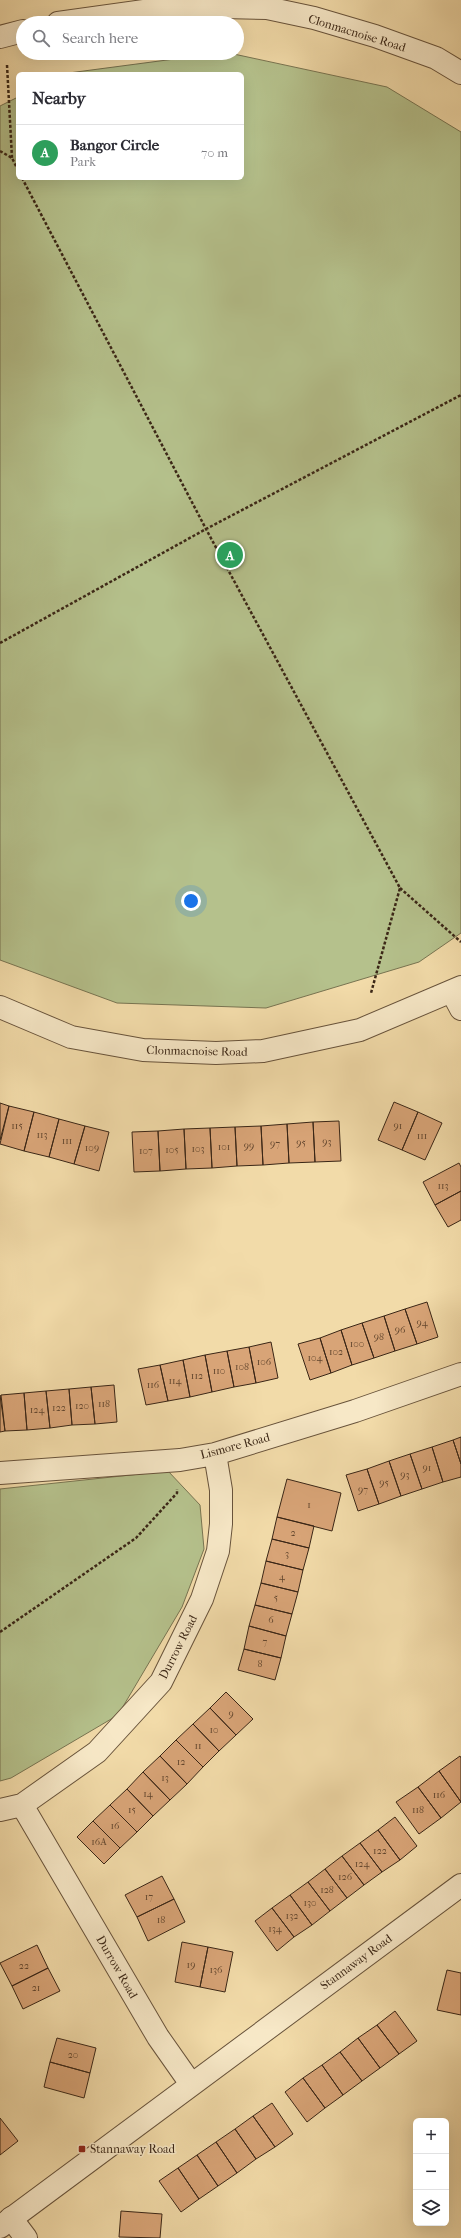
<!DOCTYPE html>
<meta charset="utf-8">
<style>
:root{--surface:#fff;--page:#f7f7f7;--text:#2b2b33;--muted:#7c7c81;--line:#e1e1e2;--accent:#8f2418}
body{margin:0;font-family:"IM FELL French Canon",serif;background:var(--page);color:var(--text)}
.controls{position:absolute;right:12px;bottom:12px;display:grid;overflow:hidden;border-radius:6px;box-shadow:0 4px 16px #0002}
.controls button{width:36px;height:36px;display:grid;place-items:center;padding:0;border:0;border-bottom:1px solid var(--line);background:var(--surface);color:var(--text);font:20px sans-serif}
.you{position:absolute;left:191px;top:901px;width:14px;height:14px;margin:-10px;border:3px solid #fff;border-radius:50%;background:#1a73e8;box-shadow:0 0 0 6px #1a73e833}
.badge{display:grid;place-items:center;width:26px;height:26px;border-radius:50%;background:var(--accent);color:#fff;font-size:13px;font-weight:700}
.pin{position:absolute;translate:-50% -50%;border:2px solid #fff;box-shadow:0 1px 4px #0006}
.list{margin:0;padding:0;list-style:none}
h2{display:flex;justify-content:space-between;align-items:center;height:52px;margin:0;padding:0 16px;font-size:17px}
h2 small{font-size:13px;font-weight:400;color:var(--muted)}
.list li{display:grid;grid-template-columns:26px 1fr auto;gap:12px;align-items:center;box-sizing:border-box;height:56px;padding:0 16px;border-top:1px solid var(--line)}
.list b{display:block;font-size:15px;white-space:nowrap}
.list p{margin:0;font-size:13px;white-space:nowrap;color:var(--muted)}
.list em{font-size:13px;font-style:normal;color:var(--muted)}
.icon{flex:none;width:22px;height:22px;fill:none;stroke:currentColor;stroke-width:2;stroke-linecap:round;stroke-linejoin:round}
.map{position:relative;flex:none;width:461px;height:2238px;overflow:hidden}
.search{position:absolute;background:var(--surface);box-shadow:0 4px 16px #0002;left:16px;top:16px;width:228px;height:44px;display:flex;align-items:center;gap:10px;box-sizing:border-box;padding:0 14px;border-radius:22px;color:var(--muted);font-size:15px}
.panel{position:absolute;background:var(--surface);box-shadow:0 4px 16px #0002;left:16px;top:72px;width:228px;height:108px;border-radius:6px}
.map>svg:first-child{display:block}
</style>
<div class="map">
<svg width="461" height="2238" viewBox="0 0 461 2238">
<rect width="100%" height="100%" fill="#f2dba9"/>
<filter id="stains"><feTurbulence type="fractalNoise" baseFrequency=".005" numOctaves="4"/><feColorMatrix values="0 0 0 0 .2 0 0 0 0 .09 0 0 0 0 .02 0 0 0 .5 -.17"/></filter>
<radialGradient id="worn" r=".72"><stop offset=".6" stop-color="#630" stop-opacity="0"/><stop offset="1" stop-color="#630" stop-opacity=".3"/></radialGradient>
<path fill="#b5c18c" stroke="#787451" d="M220,53H229L387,87L461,132V933L419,962L266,1008L117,1003L0,960V106L18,97V178H242V74H61Z
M168,1471L200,1505L204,1549L182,1607L118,1715L11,1778L0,1781V1489Z"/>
<path fill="#d8a477" stroke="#3a2616" d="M394,1102L418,1112L402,1150L378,1140Z
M0,1103L9,1106L0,1140Z
M9,1106L34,1112L24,1151L0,1144Z
M34,1112L59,1119L49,1157L24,1151Z
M418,1112L442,1123L425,1160L402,1150Z
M59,1119L85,1126L74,1164L49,1157Z
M339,1121L341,1161L315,1162L313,1122Z
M313,1122L315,1162L289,1163L287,1124Z
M287,1124L289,1163L263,1165L261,1126Z
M85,1126L109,1132L99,1171L74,1164Z
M261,1126L263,1165L237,1166L235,1127Z
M235,1127L237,1166L212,1168L210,1128Z
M210,1128L212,1168L186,1169L184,1129Z
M184,1129L186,1169L160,1171L158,1131Z
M158,1131L160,1171L134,1172L132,1132Z
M459,1163L461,1167V1191L435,1205L423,1182Z
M461,1191V1220L448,1227L435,1205Z
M427,1302L438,1337L417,1344L405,1309Z
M405,1309L417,1344L395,1351L384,1316Z
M384,1316L395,1351L374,1358L362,1323Z
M362,1323L374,1358L352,1365L341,1330Z
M341,1330L352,1365L331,1373L320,1338Z
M320,1338L331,1373L310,1380L298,1344Z
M271,1342L278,1378L256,1383L249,1347Z
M249,1347L256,1383L234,1387L227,1351Z
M227,1351L234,1387L212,1392L205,1355Z
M205,1355L212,1392L190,1397L183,1360Z
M183,1360L190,1397L168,1401L160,1365Z
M160,1365L168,1401L146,1405L138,1369Z
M114,1385L117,1422L95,1424L91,1387Z
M91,1387L95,1424L72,1425L69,1389Z
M69,1389L72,1425L50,1428L46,1391Z
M46,1391L50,1428L27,1430L24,1393Z
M24,1393L27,1430L5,1431L1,1395Z
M0,1395L5,1431L0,1432Z
M461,1437V1464L453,1440Z
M453,1440L461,1464V1477L443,1482L432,1447Z
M432,1447L443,1482L422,1489L410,1454Z
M410,1454L422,1489L401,1496L389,1461Z
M389,1461L401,1496L379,1504L367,1469Z
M367,1469L379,1504L358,1511L346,1475Z
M287,1479L341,1493L332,1531L277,1517Z
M277,1517L314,1526L309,1548L272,1539Z
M272,1539L309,1548L303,1570L266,1561Z
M266,1561L303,1570L298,1592L261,1583Z
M261,1583L298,1592L292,1614L255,1605Z
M255,1605L292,1614L286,1636L249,1626Z
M249,1626L286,1636L281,1658L244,1649Z
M244,1649L281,1658L275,1680L238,1670Z
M226,1692L253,1719L236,1735L210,1708Z
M210,1708L236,1735L219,1751L193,1724Z
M193,1724L219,1751L203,1767L176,1740Z
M176,1740L203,1767L187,1784L160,1756Z
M160,1756L187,1784L170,1800L143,1772Z
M460,1756L461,1758V1802L439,1771Z
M439,1771L461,1802L441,1818L418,1787Z
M143,1772L170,1800L153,1816L127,1789Z
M418,1787L441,1818L419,1834L396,1802Z
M127,1789L153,1816L137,1832L110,1805Z
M110,1805L137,1832L120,1848L93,1821Z
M395,1817L417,1846L400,1860L378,1830Z
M93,1821L120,1848L104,1864L77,1837Z
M378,1830L400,1860L382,1872L360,1843Z
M360,1843L382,1872L364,1885L342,1856Z
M342,1856L364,1885L347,1898L325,1869Z
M325,1869L347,1898L330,1911L308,1882Z
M162,1876L174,1899L137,1917L125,1895Z
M308,1882L330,1911L312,1925L290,1895Z
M290,1895L312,1925L294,1937L272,1908Z
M174,1899L185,1922L148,1941L137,1917Z
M272,1908L294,1937L277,1951L255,1921Z
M182,1942L208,1947L200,1987L175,1982Z
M37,1945L48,1968L12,1986L0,1963Z
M208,1947L233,1952L225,1992L200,1987Z
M48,1968L60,1991L23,2009L12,1986Z
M447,1970L461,1973V2015L437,2010Z
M395,2011L417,2041L399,2054L377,2025Z
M377,2025L399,2054L380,2068L358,2038Z
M57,2038L96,2048L90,2073L50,2062Z
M358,2038L380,2068L362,2081L340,2052Z
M340,2052L362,2081L343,2095L322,2065Z
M50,2062L90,2073L84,2098L44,2087Z
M322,2065L343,2095L325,2108L303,2078Z
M303,2078L325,2108L307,2122L285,2092Z
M272,2103L293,2134L275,2147L253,2116Z
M253,2116L275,2147L256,2159L235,2129Z
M0,2118L18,2141L0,2155Z
M235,2129L256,2159L237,2173L216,2142Z
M216,2142L237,2173L218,2186L197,2155Z
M197,2155L218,2186L199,2199L178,2168Z
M178,2168L199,2199L181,2212L159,2181Z
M121,2211L162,2214L160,2238L119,2237Z"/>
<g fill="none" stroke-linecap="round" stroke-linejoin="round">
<defs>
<path id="minor" d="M58,23L179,6L267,8L314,18L375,36L436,58L461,73
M0,37L23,31
M452,992L461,1009
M0,1007L71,1037L143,1050L216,1053L263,1051L360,1030L461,987
M0,1473L180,1460L215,1454L355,1411L461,1374
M22,1805L158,2037L191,2084
M0,1810L22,1805L97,1752L161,1682L202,1599L218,1551L221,1524V1490L215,1454
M11,2218L26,2238"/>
<path id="tertiary" d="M0,2227L461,1885"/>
</defs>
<use href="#minor" stroke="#68533b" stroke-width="24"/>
<use href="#tertiary" stroke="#68533b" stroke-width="24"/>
<path stroke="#3a2616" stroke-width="2.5" stroke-dasharray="3 2" stroke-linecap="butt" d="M7,65L12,158
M0,151L12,158L18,170
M22,178L206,529L400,888L371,993
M0,643L206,529L461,395
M400,888L461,942
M0,1632L136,1538L177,1493V1489"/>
<use href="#minor" stroke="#f7e8c7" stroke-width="22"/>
<use href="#tertiary" stroke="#f7e8c7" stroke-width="22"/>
</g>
<rect fill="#8f2418" stroke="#f7e8c7" stroke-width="1.5" x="78" y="2145" width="8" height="8" rx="2"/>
<g text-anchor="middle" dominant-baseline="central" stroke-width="3" stroke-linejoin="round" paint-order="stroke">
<g font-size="10" fill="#62462e">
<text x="17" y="1126">115</text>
<text x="398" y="1126">91</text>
<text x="42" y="1135">113</text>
<text x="422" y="1136">111</text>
<text x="67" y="1141">111</text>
<text x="327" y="1142">93</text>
<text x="301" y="1143">95</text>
<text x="275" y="1144">97</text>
<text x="249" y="1146">99</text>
<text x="224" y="1147">101</text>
<text x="92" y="1148">109</text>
<text x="198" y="1149">103</text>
<text x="172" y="1150">105</text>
<text x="146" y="1151">107</text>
<text x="443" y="1186">113</text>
<text x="422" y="1323">94</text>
<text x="400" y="1330">96</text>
<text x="379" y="1337">98</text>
<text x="357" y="1344">100</text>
<text x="336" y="1352">102</text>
<text x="315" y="1358">104</text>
<text x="264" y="1362">106</text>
<text x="242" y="1367">108</text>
<text x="219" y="1371">110</text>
<text x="197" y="1376">112</text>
<text x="175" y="1381">114</text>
<text x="153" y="1385">116</text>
<text x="104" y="1404">118</text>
<text x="82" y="1406">120</text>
<text x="59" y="1408">122</text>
<text x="37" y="1410">124</text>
<text x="427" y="1468">91</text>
<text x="405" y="1475">93</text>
<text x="384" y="1483">95</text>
<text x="363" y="1490">97</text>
<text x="309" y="1505">1</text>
<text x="293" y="1533">2</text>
<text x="287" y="1554">3</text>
<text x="282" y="1577">4</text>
<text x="276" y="1598">5</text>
<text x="271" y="1620">6</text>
<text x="265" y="1642">7</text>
<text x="260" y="1664">8</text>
<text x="231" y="1714">9</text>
<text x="214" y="1730">10</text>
<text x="198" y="1746">11</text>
<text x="181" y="1762">12</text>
<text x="165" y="1778">13</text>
<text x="148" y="1794">14</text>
<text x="439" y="1795">116</text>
<text x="132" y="1810">15</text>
<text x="418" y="1810">118</text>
<text x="115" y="1826">16</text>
<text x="99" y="1842">16A</text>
<text x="380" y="1851">122</text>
<text x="362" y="1864">124</text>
<text x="345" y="1877">126</text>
<text x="327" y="1890">128</text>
<text x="149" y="1897">17</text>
<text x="310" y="1903">130</text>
<text x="292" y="1916">132</text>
<text x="161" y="1920">18</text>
<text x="275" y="1929">134</text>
<text x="191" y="1965">19</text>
<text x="24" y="1966">22</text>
<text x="216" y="1970">136</text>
<text x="36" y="1988">21</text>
<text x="73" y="2055">20</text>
</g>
<g font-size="12" fill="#3a2616" stroke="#f7e8c7">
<text transform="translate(357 33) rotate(17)">Clonmacnoise Road</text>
<text transform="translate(197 1051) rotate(1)">Clonmacnoise Road</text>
<text transform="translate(235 1446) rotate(-15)">Lismore Road</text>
<text transform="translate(178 1647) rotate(-63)">Durrow Road</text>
<text transform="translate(356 1962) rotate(-36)">Stannaway Road</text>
<text transform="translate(117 1967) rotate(60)">Durrow Road</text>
</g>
<g font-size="12" fill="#3a2616" stroke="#f7e8c7" text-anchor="start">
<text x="90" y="2149">Stannaway Road</text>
</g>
</g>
<rect width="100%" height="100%" filter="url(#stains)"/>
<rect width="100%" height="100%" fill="url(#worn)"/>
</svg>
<div class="controls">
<button>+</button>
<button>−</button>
<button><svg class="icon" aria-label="layers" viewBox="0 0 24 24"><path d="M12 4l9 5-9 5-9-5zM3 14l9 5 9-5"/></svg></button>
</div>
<div class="you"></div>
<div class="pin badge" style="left:230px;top:555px;background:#2e9e5b">A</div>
<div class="search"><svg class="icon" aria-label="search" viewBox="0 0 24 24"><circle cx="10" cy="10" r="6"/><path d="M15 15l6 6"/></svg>Search here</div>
<section class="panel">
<h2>Nearby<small></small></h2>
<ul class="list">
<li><span class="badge" style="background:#2e9e5b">A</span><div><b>Bangor Circle</b><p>Park</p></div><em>70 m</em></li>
</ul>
</section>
</div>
